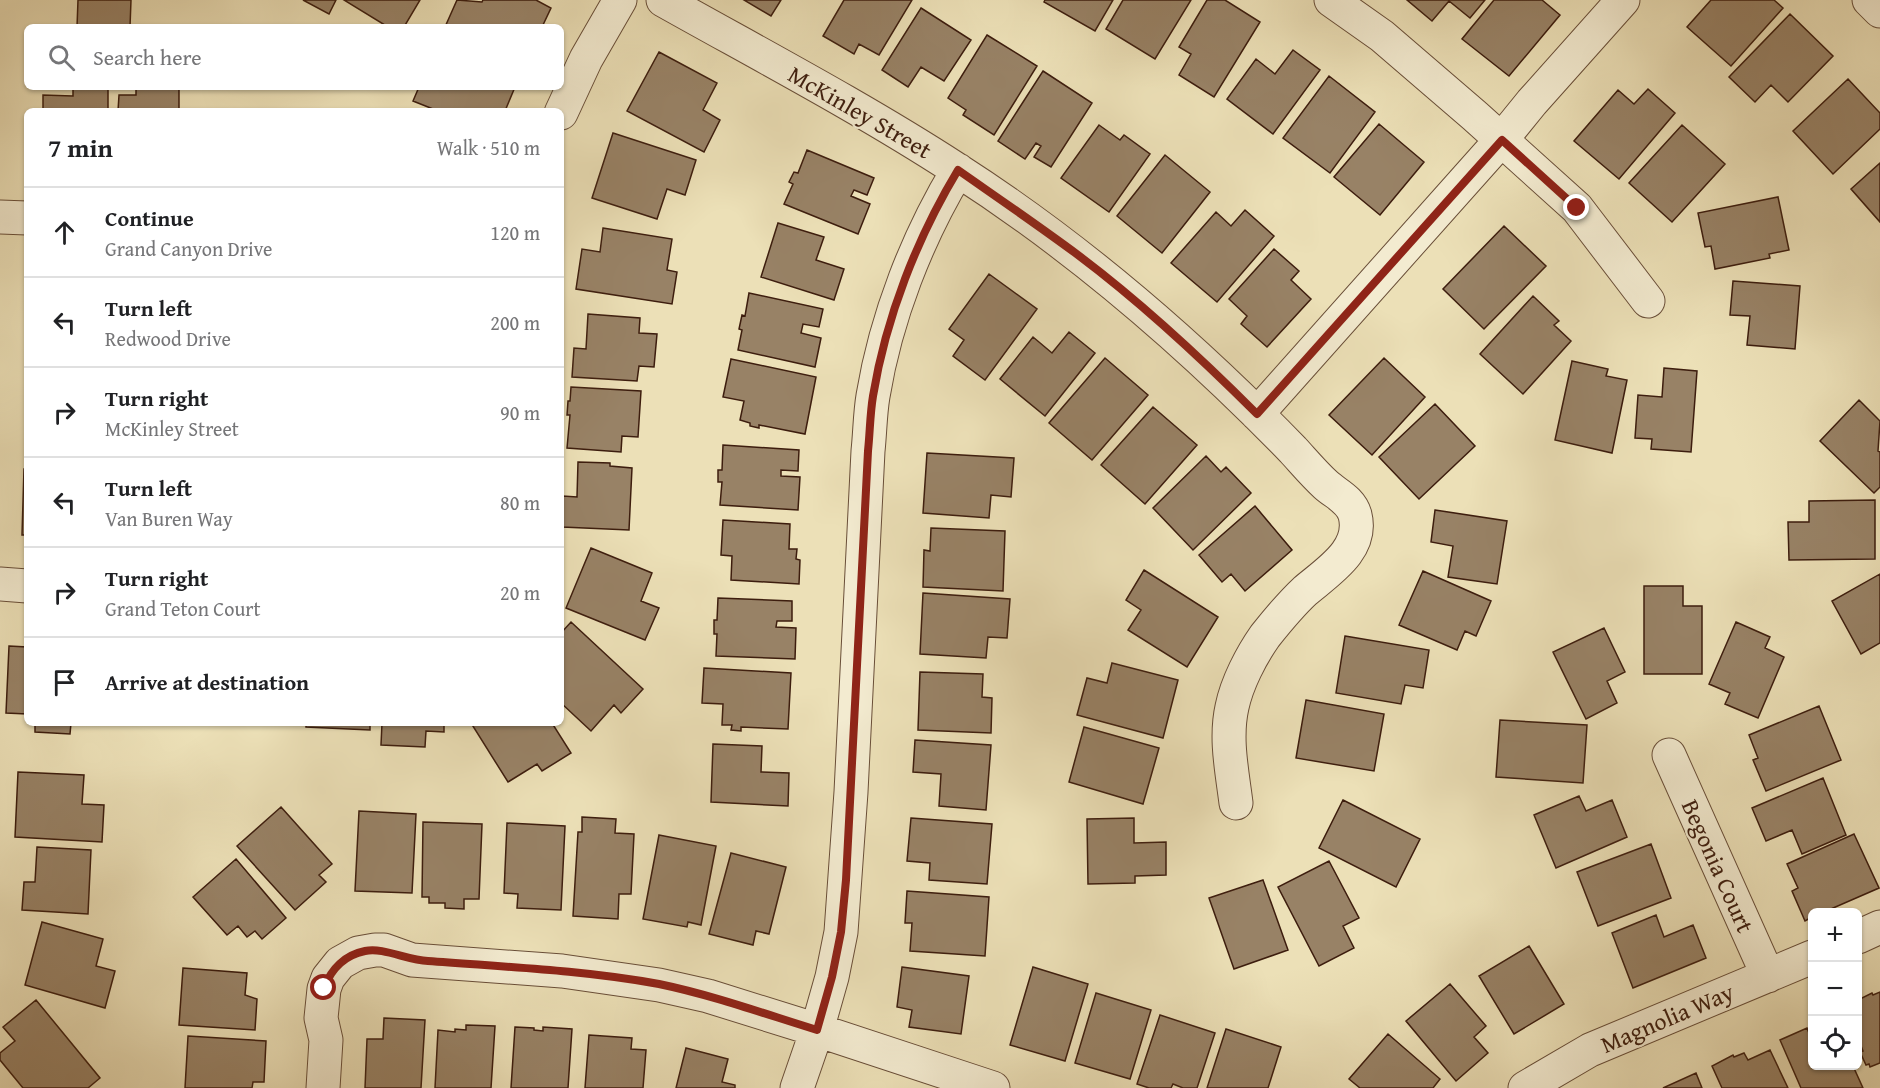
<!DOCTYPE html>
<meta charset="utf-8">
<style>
:root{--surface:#fff;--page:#f2f2f2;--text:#202124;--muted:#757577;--line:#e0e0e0}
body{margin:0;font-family:"Gentium Book Plus",serif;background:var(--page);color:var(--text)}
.controls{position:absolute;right:18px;bottom:18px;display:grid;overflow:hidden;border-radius:9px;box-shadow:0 2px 4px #0004}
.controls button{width:54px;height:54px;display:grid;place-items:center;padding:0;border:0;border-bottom:2px solid var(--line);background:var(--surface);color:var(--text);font:30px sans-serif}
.stop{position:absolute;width:18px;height:18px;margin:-14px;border:4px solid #8f2418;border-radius:50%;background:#fff}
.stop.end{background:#8f2418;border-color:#fff;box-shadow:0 2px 6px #0008}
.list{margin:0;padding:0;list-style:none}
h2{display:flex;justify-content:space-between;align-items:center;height:78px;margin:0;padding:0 24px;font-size:26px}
h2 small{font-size:20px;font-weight:400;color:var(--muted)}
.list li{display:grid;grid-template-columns:39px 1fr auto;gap:18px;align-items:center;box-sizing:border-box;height:90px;padding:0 24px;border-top:2px solid var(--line)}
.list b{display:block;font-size:22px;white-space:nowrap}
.list p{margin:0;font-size:20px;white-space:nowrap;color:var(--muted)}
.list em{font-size:20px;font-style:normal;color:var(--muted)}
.icon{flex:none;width:33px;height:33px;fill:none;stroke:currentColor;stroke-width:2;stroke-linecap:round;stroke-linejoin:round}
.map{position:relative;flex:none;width:1880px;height:1088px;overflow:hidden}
.search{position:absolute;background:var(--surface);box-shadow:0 2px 4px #0004;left:24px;top:24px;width:540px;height:66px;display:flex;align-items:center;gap:15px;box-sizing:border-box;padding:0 21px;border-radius:9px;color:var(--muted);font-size:22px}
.panel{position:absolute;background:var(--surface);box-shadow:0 2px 4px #0004;left:24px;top:108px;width:540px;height:618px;border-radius:9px}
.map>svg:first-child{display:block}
</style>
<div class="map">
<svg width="1880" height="1088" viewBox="0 0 1880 1088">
<rect width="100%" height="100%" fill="#ece0b7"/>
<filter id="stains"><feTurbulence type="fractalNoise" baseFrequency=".00333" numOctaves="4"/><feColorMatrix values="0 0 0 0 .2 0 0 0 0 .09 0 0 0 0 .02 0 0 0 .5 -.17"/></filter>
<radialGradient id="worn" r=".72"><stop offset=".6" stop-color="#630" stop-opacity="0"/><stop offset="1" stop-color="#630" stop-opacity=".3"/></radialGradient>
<path fill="#988266" stroke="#3d1d0e" stroke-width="1.5" d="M78,0H131L130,27H77Z
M303,0H336L329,14Z
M344,0H420L404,27H388Z
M457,0L482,2L483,0H536L551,8L542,27H445Z
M744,0H781L771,16Z
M844,0H912L879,55L859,44L854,54L823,36Z
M1045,0H1113L1095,31L1044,2Z
M1123,0H1191L1155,59L1106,29Z
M1207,0H1225L1260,22L1214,97L1179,75L1191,54L1179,47Z
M1407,0H1485L1470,18L1449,1L1432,21Z
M1494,0H1542L1560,15L1509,76L1462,39Z
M1711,0H1774L1783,8L1731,66L1687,27Z
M921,8L971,40L944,81L921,67L908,87L882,70Z
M1790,14L1833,56L1788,102L1771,85L1755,102L1729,77Z
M987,35L1037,66L994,135L963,115L966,110L948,98Z
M1293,50L1320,70L1273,134L1227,99L1256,59L1275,74Z
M659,52L717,83L703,110L720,120L704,152L627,111Z
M1043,71L1092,103L1051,167L1034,157L1041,146L1036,143L1025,159L998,141Z
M1329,76L1375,112L1330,173L1283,138Z
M1848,79L1880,113V129L1833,174L1793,131Z
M73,87H108V111H43V95L73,96Z
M136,87H179V111H118L119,95H136Z
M419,87H515L505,111L485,109L484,111H438L413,101Z
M1648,89L1675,113L1619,179L1574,141L1618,90L1634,104Z
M1379,124L1424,162L1380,215L1334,177Z
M1099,125L1120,140L1124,135L1150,154L1109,212L1061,178Z
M1682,125L1725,164L1672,222L1629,183Z
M613,133L696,160L685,195L667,189L657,219L592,198Z
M807,150L874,178L867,195L854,190L851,196L870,204L858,234L784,204L793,184L789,182L794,172L798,173Z
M1165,155L1210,192L1162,253L1117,216Z
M1880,163V222L1851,189Z
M1778,197L1789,250L1769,254L1770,258L1715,269L1711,246L1705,247L1698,213Z
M1245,210L1274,236L1217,302L1171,263L1216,212L1231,226Z
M778,223L824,237L816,260L844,269L834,300L761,277Z
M1504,226L1546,266L1484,329L1443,289Z
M603,228L672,239L667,270L677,272L672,304L576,289L582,249L600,252Z
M1274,249L1299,271L1291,280L1311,299L1267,347L1241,324L1247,316L1229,299Z
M989,274L1037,309L985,380L953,356L964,340L949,329Z
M1733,281L1800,286L1795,349L1747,345L1750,316L1730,315Z
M749,293L823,309L819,327L803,324L801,333L821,338L815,367L738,350L742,330L739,329L742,315L745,316Z
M1533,296L1559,321L1554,325L1571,341L1523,394L1480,354Z
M588,314L640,318L639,333L657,334L654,367L639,366L637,381L572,377L574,348L586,349Z
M1069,332L1095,353L1045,416L1000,379L1033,337L1052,353Z
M1105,358L1148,395L1092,460L1049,423Z
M1384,358L1425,397L1372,455L1329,415Z
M731,359L816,377L805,434L759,425V428L750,426V423L740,420L744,401L723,397Z
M1572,361L1608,369L1606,376L1627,380L1612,453L1555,440Z
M1664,368L1697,371L1691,452L1651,449L1652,439L1635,438L1638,395L1662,397Z
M571,387L641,391L638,437L622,436L621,452L567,448L570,415H567L568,401H570Z
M1859,400L1880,421L1878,451L1880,452V487L1874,493L1820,441Z
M1435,404L1475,446L1419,499L1379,457Z
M1153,407L1197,445L1145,504L1101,465Z
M723,445L799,450L798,471L781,470V476L800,477L798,510L720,505L722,482H718V470H722Z
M927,453L1014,458L1011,497L991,495L989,518L923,513Z
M1206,456L1221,472L1226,467L1251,493L1193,550L1153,508Z
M578,462L610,463V466L632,468L629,530L562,527L563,496L577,497Z
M24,469H27V535H22Z
M1875,500V559L1789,560L1788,522H1809V501Z
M1255,506L1292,550L1245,591L1231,574L1222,582L1199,555Z
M1435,510L1507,521L1497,584L1448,577L1453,546L1431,542Z
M723,520L790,524L789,549H797L796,559L800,560L799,584L731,580L732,556L721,555Z
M931,528L1005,531L1003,591L923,587L924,550L930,551Z
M591,548L652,573L641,601L659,608L645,640L566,608Z
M1144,570L1218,617L1187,667L1128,630L1141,610L1126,600Z
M1423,571L1491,601L1476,636L1465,631L1457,650L1399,625Z
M1880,574V643L1861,654L1832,601Z
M1644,586H1683V606H1702V674H1644Z
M923,593L1010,599L1007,638L988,637L986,658L920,654Z
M718,598L792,601V621H777L776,627L796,628L795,659L716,656L717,634H714V620H717Z
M571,622L643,689L621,713L614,705L591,731L561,703V633Z
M1736,622L1770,637L1765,648L1784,657L1758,718L1725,704L1730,693L1709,684Z
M1604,628L1625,672L1607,681L1617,703L1586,719L1553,652Z
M1345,636L1429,650L1423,688L1405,685L1401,704L1336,693Z
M9,646L27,647V714L6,713Z
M1112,663L1178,680L1163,738L1077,715L1087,678L1107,683Z
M704,668L791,673L788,729L741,727V731L731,730L732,725H722L723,704L702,703Z
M920,672L983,674L982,697L992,698L991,733L918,730Z
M1306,700L1384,714L1374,771L1296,758Z
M1819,706L1841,760L1766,791L1753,760L1758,758L1749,735Z
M1500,720L1587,725L1583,783L1496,777Z
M35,723H71L70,734L35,732Z
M306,723H370V730L306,727Z
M382,723H444V732L426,731L425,747L381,745Z
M471,723H552L571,753L542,771L537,764L508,782Z
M1084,727L1159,748L1143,804L1069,782Z
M915,740L991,745L986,810L939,806L941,774L913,772Z
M713,744L762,746L761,772L789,773L788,806L711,802Z
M18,772L84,775L82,804L104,805L102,842L15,837Z
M1823,778L1846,835L1802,854L1792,830L1766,841L1752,808Z
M1579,796L1586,811L1612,800L1627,837L1556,868L1534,815Z
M1343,800L1420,839L1396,887L1319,848Z
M281,807L332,864L319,875L326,882L295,910L237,846Z
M359,811L416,814L412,893L355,891Z
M582,817L616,819L615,833L634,834L631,894H619L618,919L573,916L578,832H582Z
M911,818L992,824L987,884L929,880L930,863L907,861Z
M1134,818V843L1166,842V875L1135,876V883L1088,884L1087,819Z
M423,822L482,824L479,899H464V909L445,908V903H429V897H422Z
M507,823L565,826L561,910L517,908L518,894L504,893Z
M1854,834L1879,888L1824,912H1812V917L1805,921L1792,891L1798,888L1787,864Z
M659,835L716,846L701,925L688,922L687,927L643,919Z
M1651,844L1671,898L1598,926L1577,872Z
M37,847L91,850L88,914L22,910L24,882H35Z
M731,853L786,867L769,934L756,931L753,945L709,934Z
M236,859L286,918L262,939L255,931L247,937L238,926L227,935L193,897Z
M1329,861L1359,918L1343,926L1354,948L1319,966L1278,887Z
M1263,880L1288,950L1234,969L1209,898Z
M907,891L989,897L985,956L910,951L912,923H905Z
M1656,915L1664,937L1693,925L1706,958L1633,988L1612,933Z
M42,922L103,939L96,966L115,971L105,1008L25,985Z
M1529,946L1564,1004L1514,1034L1479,976Z
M902,967L969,976L961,1034L909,1027L912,1010L897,1007Z
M1033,967L1088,984L1065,1061L1010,1045Z
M183,968L247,973L245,995L257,999L255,1030L179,1025Z
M1450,984L1486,1026L1474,1037L1488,1053L1456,1081L1406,1021Z
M1880,992V1063L1870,1067L1869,1064L1866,1065L1860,1052L1863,1051L1858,1038V1000L1872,993L1873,995Z
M1096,993L1151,1010L1130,1079L1075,1063Z
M36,1000L100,1078L88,1088H23L0,1060V1053L15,1041L3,1027Z
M1160,1015L1215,1033L1197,1088H1183L1173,1084L1171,1088H1149L1137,1084Z
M384,1018L425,1020L421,1088H365L367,1039H383Z
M466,1025L495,1026L491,1088H435L438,1030L455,1032V1029L466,1030Z
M515,1027L534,1028V1030L543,1031V1027L572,1029L568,1088H511Z
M1807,1028L1812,1041V1066H1853L1863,1088H1801L1780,1040Z
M1226,1029L1281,1047L1268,1088H1207Z
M1388,1034L1440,1079L1433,1088H1360L1349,1079Z
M589,1035L632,1038L631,1049L646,1050L643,1088H585Z
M188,1036L266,1041L264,1082H253L252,1088H185Z
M686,1048L728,1059L722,1082L735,1085V1088H676Z
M1770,1050L1788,1088H1722L1712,1066L1733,1055L1734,1057L1744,1053L1748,1060Z
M1696,1073L1702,1088H1663Z"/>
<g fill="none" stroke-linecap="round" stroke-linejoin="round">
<defs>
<path id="minor" d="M663,0C761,55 862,108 956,169C1079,248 1191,345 1293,450C1304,462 1314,474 1326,485C1336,494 1351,500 1355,515C1364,550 1327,572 1305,591C1291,604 1277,621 1265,636C1251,656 1237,683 1232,707C1225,738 1232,771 1236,803
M1331,0L1382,36L1475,116L1577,208L1648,301
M1869,0L1880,11
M561,113L586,59L620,0
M0,217L27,218
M1257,414L1502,139L1532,102L1623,0
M0,584L27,586
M1669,755L1768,976
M1858,937L1880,927
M323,1088L326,1040L321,1018L324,989L328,978L340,963L358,953L375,950H384L412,960L562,971L659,985L708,996L817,1030L993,1088
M797,1088L817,1030L832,977L841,932L851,792L868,451C870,432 870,414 873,396C886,317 917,238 958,170
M1525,1088L1590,1050L1812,957"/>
</defs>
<use href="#minor" stroke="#694e38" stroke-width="35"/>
<use href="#minor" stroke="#f3ebd0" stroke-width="33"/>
</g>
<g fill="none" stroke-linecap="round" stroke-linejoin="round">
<path stroke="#8f2418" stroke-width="8" d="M324,988C331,969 345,955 365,951C383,947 407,960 428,961C505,967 583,970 659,984C712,995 765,1014 817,1030L832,977L841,932L846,880L868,451C870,432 870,414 873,396C886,317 917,238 958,170C998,198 1039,226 1078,255C1142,303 1201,358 1257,414L1502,140L1577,208"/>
</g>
<g text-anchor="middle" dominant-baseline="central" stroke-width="4.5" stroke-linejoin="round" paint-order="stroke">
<g font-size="24" fill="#3d1d0e" stroke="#f3ebd0">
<text transform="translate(860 112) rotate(30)">McKinley Street</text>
<text transform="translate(1718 866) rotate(66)">Begonia Court</text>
<text transform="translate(1667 1018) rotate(-23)">Magnolia Way</text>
</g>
</g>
<rect width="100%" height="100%" filter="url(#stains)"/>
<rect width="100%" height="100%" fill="url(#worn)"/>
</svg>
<div class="controls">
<button>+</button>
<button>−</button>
<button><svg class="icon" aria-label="locate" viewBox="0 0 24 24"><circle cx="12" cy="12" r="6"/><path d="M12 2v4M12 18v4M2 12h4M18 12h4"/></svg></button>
</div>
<div class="stop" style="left:324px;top:988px"></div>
<div class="stop end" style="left:1577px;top:208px"></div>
<div class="search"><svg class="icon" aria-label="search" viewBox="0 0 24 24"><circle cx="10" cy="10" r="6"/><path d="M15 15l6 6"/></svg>Search here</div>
<section class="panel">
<h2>7 min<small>Walk · 510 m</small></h2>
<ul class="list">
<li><svg class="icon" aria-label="ahead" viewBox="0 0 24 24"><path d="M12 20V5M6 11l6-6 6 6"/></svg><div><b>Continue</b><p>Grand Canyon Drive</p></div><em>120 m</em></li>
<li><svg class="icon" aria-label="left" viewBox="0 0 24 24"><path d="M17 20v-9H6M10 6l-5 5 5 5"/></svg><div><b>Turn left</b><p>Redwood Drive</p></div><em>200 m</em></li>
<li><svg class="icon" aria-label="right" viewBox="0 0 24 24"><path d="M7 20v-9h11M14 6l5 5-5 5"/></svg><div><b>Turn right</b><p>McKinley Street</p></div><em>90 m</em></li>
<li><svg class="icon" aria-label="left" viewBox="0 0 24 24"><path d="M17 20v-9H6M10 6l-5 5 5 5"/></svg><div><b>Turn left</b><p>Van Buren Way</p></div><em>80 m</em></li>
<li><svg class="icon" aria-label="right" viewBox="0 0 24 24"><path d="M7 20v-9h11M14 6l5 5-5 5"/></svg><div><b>Turn right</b><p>Grand Teton Court</p></div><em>20 m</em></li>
<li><svg class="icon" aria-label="arrive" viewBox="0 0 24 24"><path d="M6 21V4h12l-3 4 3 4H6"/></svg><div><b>Arrive at destination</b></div></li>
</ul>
</section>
</div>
